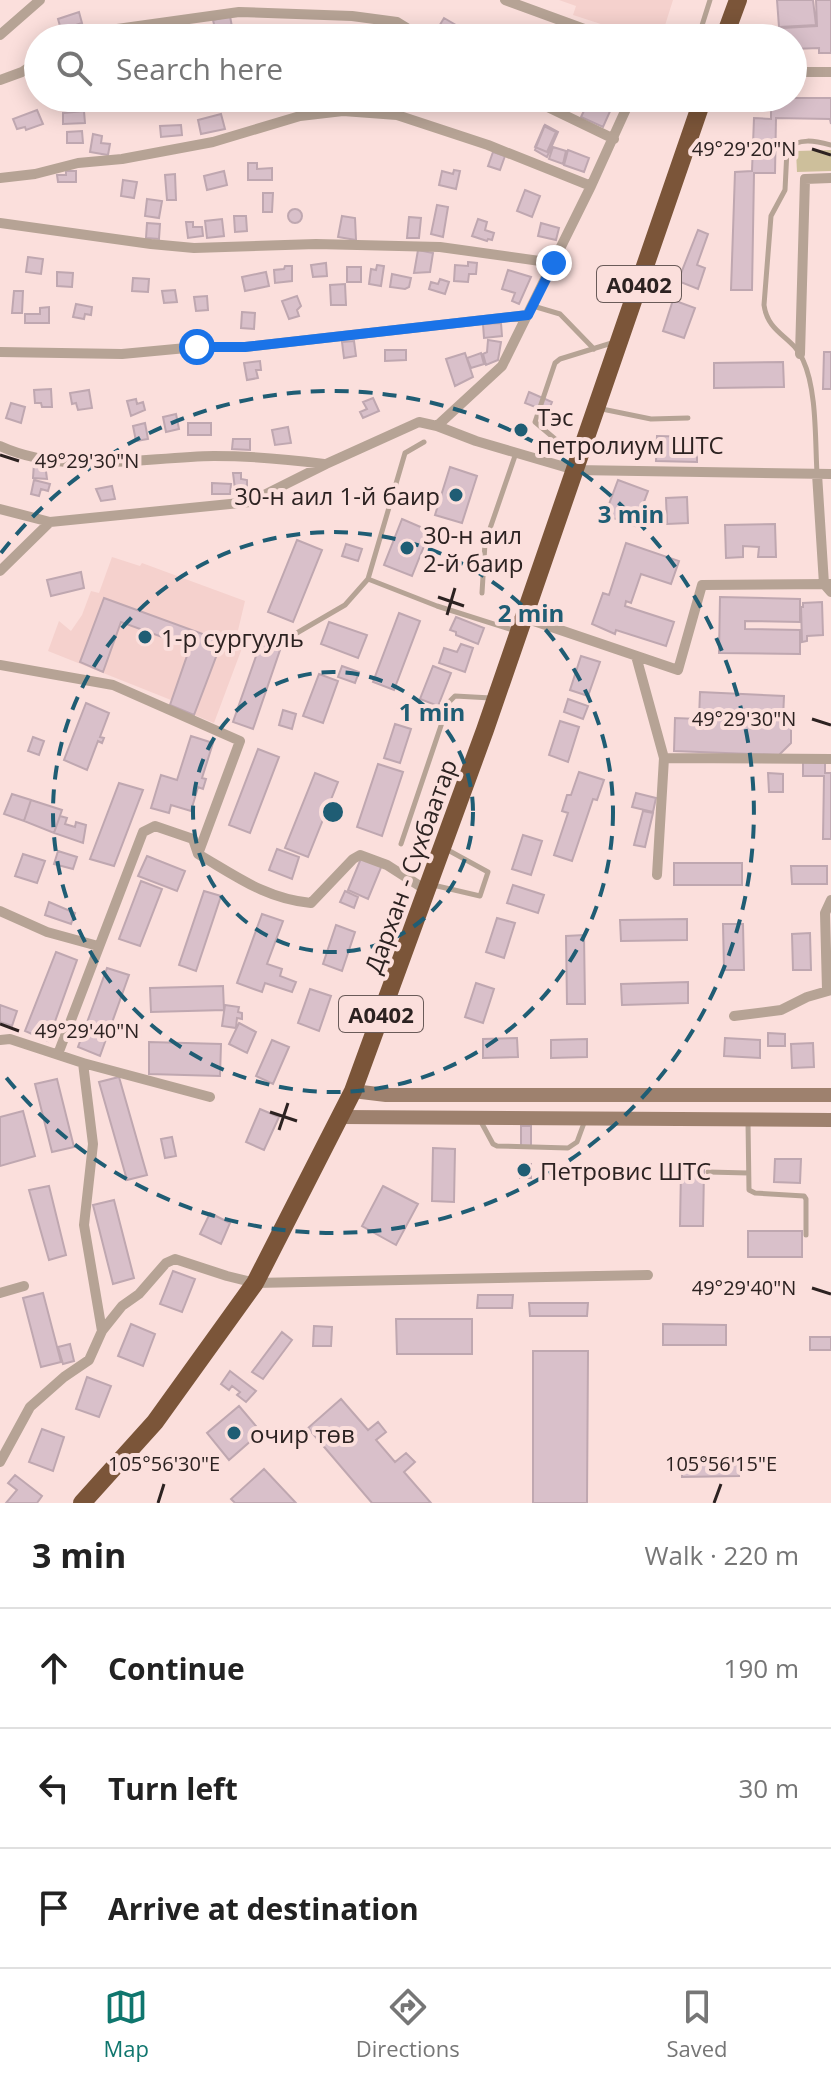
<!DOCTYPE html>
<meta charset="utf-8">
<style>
:root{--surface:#fff;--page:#f6f6f6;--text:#222;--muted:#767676;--line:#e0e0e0;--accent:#0f766e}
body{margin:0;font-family:"Open Sans",sans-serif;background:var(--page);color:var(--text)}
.stop{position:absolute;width:24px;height:24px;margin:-18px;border:6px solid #1a73e8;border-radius:50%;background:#fff}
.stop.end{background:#1a73e8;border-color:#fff;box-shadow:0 2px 8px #0008}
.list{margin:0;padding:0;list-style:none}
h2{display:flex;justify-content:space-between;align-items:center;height:104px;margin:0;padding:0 32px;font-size:34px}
h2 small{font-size:26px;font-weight:400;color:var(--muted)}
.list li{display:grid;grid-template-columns:52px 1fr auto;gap:24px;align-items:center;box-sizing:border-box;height:120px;padding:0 32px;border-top:2px solid var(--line)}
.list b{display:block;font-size:30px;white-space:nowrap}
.list em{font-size:26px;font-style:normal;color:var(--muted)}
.icon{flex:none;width:44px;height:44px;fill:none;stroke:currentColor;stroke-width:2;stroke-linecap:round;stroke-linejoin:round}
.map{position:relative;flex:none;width:831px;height:1503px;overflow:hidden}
.search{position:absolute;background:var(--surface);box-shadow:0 4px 20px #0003;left:24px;right:24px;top:24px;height:88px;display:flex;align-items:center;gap:20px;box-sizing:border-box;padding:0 28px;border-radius:44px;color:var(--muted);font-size:30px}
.sheet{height:464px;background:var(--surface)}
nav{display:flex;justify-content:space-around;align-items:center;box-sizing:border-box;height:112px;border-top:2px solid var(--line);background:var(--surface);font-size:22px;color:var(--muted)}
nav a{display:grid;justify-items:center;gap:4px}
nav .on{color:var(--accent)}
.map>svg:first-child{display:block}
</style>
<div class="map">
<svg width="831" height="1503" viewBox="0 0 831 1503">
<rect width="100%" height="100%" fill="#fbdfdc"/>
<path fill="#f5d1cd" d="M559,0H673L661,38H644L573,15L576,6Z
M112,557L140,566L142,563L245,601L235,643L242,648L214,723L170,705L171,700L48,651L59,621L71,631L82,615L91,591L99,593Z"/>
<path fill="#cdbf9b" d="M831,150V171L797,172L796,151Z"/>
<path fill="#d9c0ca" stroke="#bfa7b0" stroke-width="2" d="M777,0H813L816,25L779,27Z
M816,0H831V53H819V48L793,49V38H783L782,28L817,26Z
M79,12L82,23L76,25L77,29L62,33L58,19Z
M230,16L234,38H212V34L216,33L213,20Z
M444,18L461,28L454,38H442L435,33Z
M590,98H616L603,127L581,117Z
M771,98H831V124L830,119L776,118L775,173H754L752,290H731L735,172L752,171L754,118L771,119Z
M37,110L43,124L26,130L25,127L17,129L13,119Z
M84,111L85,123L63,124V113Z
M221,114L225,129L201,134L198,120Z
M181,125L182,135L161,137L160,126Z
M545,125L558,132L547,157L535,150Z
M544,126L556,132L547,152L535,147Z
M82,131L83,143H67V132Z
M93,134L102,136L101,143L110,144L108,155L90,152Z
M553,147L566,151L563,164L549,159Z
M568,150L589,158L584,172L564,165Z
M493,152L505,156L500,170L488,166Z
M248,163H257V169L272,168V180H248Z
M454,170L460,171L456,189L439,185L442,171L453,174Z
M66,171H76V182H58L57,175H66Z
M224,171L227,185L207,190L204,176Z
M175,174L176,200H167L165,175Z
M123,180L137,182L134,198L121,196Z
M525,190L540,196L532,217L517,211Z
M263,193H273L272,212H263Z
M147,199L162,201L159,218L145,216Z
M437,205L448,207L443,237L431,234Z
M288 216a7 7 0 1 1 14 0a7 7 0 1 1-14 0Z
M234,216H246L247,231L235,232Z
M342,216L355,218L356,240L338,237Z
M409,217L421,218L419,238H407Z
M222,219L224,236L207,238L205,221Z
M478,219L487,222L485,230L494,233L492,240L488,239L487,241L472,236Z
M186,222H193V227H202L203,236L188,238Z
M147,223L160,224L159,239L146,238Z
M541,223L559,228L556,240L538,236Z
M698,230L708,234L697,265L705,268L698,289L678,281Z
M418,250L433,253L430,272L414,273Z
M28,257L43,259L41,274L26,272Z
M468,262L477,263L476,274H469L468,282L454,281L455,265L468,266Z
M326,263L327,276L313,277L311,265Z
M377,265L384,266L381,286L369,284L371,269L376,270Z
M285,266H292V281L275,283L274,270L284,269Z
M347,267H361V282H347Z
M508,270L531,277L519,304L512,301L515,293L502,289Z
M57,272L73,273L72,287L57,286Z
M266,272L269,286L245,291L242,277Z
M392,274L411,278L409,287L405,289L390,287Z
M133,278L149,279L148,292L132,291Z
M440,279L449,282L445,294L429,289L431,282L438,284Z
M345,284L346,305H331L330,285Z
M175,290L177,302L164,303L162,291Z
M14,291H23L22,313H12Z
M207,296L208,310L196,311L194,297Z
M297,296L301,306L297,310L299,316L289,319L282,301Z
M673,300L695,308L684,338L663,331Z
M76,304L92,307L91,315L85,314L84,319L73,317Z
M49,307V323H25V314H40V308Z
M242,312L255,313L254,329L241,328Z
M501,323L502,336L484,338L483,324Z
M488,340L501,342L498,360L486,365L483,354L487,352Z
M354,341L356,356L344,358L342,342Z
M385,350H406V360L385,361Z
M824,352H831V389H823Z
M465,353L473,377L455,386L446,359Z
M481,353L484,364L471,368L467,358Z
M260,361L261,370H256L258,378L247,380L244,363Z
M783,362L784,387L714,388V363Z
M51,389L52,407H42L41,403H35L34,390Z
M89,390L92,408L78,410L76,403L72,404L70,393Z
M529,392L552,402L548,412L525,403Z
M373,398L379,411L363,418L360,412L367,409L363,402Z
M136,399L137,404L143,402L145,410L131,416L127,401Z
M11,403L25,407L21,423L6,418Z
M176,414L179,429L166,432L163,417Z
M145,423L148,439L136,441L133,426Z
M188,423H211V435H188Z
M288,427L291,443L275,445L272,430Z
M657,436L697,437V462L656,461Z
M233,439H250V450L232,449Z
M34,463L45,464L47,479L33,478Z
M450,467L477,476L462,523L435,515Z
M233,473H241V479L247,480V489H235Z
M34,480L50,484L48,491L41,489L39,496L31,494Z
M618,480L648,491L635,526L605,515Z
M212,483L231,484L230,494H212Z
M112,486L115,499L101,501L96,489Z
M687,497L688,523L667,524L666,498Z
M402,519L430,531L412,576L384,565Z
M775,524L776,557H758L759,547L743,546V557L726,558L725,525Z
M297,540L322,550L293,622L268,612Z
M626,543L679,561L671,584L641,574L631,603L626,601L625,606L674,622L666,646L616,630L615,634L592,624L603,593L609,595Z
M346,544L362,549L358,561L342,556Z
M81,572L84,588L51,596L47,580Z
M720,597L800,599V622L745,621V629L800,630V654L719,653Z
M104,598L222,641L194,715L170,705L190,647L121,622L103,672L80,662Z
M822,602L823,635L807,636V641L802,642L801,607H803V603Z
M399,613L420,621L394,690L373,682Z
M456,617L484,628L478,644L456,635V632L450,630Z
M329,622L367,635L358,658L321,644Z
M261,642L280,650L253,729L233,722Z
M461,644L473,648L465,672L439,663L444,648L457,652Z
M581,656L600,662L588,696L570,690Z
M342,666L359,672L355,683L338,677Z
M433,666L451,673L438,706L420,699Z
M319,674L338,681L323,723L303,716Z
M700,692L784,696L783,719L791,725V743L779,755L674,751L675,718L699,719Z
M568,699L588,706L583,719L564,712Z
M86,703L109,713L100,737L104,738L102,743L98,741L87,770L64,760Z
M283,710L296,714L292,729L279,725Z
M560,721L579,727L568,762L549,755Z
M395,724L411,729L400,763L384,758Z
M191,736L213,743L202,778L206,779L203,789L198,787L191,811L171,805L169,813L151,808L161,775L177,780Z
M33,737L44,741L39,755L28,751Z
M258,749L279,757L250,833L229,825Z
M803,762L825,763V773H831V839H823L824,776H803Z
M378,764L403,772L382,836L357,827Z
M579,772L604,780L597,800L593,799L572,861L554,855L568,813L562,811L567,795H571Z
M315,773L338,782L308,857L285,848Z
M768,773L783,774V792H769Z
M119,783L143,790L114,866L90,859Z
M636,793L656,798L653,812L632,807Z
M12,794L31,800L24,821L4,814Z
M31,800L62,810L54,833L24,821Z
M643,811L653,813L645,847L634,845Z
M60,816L67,818L65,824L75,827L76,822L86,825L83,843L54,833Z
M523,835L542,841L531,875L512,869Z
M277,849L299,857L292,879L269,870Z
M58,851L77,857L73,869L54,864Z
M23,854L45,861L37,883L15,876Z
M147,856L185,871L177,891L138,876Z
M362,856L382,865L368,899L348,890Z
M674,863H742V885H674Z
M791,866H827V884H792Z
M141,881L162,889L140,946L119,939Z
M513,885L544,895L538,913L507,903Z
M204,891L221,896L196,971L179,965Z
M345,891L358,897L354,908L340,902Z
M49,902L75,913L71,924L45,915Z
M262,914L283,921L267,964L282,969L280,976L296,982L292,992L265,983L262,992L237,983Z
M497,918L515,923L504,958L486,952Z
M687,919V940L621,941L620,920Z
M723,924H743L744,970H724Z
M336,925L355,932L342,971L323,964Z
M810,933L811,970H793L792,934Z
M584,935L585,1004H567L566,936Z
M56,952L77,960L48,1041L25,1031Z
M107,968L129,975L100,1056L78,1047Z
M688,982V1003L622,1005L621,984Z
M476,983L494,989L483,1023L465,1017Z
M223,986L224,1010L151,1012L150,988Z
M310,989L331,996L319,1031L298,1023Z
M0,1005L17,1011L12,1026L0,1022Z
M225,1005L239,1007L238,1012L242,1013V1019L237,1018L236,1028L222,1026Z
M239,1023L256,1032L247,1053L229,1044Z
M768,1033L785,1034V1046H768Z
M517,1038L518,1057L483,1058V1039Z
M725,1038L760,1040V1058L724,1056Z
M587,1039V1057L551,1058V1040Z
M272,1040L289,1047L273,1084L256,1076Z
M149,1042L221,1044L220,1076L149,1074Z
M813,1043L814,1067L792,1068L791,1044Z
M119,1077L147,1175L127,1180L99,1082Z
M57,1079L74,1147L52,1152L35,1084Z
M260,1109L279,1117L264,1150L246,1142Z
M23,1111L35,1156L0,1166V1117Z
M521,1126H531V1148H521Z
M172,1137L176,1156L165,1158L161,1139Z
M433,1148L455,1149L454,1202L432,1201Z
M775,1159H801L800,1183L774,1182Z
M519,1164H531V1178H520Z
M681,1170H704L703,1226H680Z
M49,1186L66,1255L49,1260L29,1190Z
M383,1186L418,1204L396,1245L362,1226Z
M114,1200L134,1278L113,1284L93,1205Z
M210,1213L230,1223L221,1244L200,1234Z
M748,1231H802V1257H748Z
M173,1271L195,1279L182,1312L160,1304Z
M43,1293L61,1362L41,1367L23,1298Z
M478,1295H513L512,1308H477Z
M529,1303H588L587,1316H530Z
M396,1319H472V1354H397Z
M131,1324L155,1334L143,1366L118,1356Z
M663,1324L726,1325V1345H663Z
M314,1326L332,1327L331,1346H313Z
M282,1332L292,1340L263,1379L252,1372Z
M810,1337H831V1350H810Z
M70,1344L74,1361L63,1364L58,1347Z
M533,1351H588L587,1503H533Z
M230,1371L256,1391L246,1402L237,1395L240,1392L232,1386L229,1390L221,1384Z
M87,1377L111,1386L99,1417L76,1409Z
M341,1399L368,1430L378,1422L386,1432L376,1440L395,1462L406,1453L415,1462L404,1472L431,1503H372L308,1428Z
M239,1406L261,1432L229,1460L207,1433Z
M42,1429L64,1437L53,1471L29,1462Z
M736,1457L739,1476L682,1477V1459Z
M264,1469L296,1503H235L231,1499Z
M15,1475L42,1496L37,1503H6L17,1490L8,1483Z"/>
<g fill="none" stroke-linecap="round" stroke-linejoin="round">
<path stroke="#b6a395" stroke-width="5" d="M698,38L710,0
M533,306L560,314L594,349
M602,409L651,419L688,418
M574,455L535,422L555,363L560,359L615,342
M817,473C815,440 817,390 803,360C793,336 768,334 764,305L771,216L785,190L787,150C798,137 816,141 831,145
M368,579L405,453L424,442
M482,593L485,543L516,453
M283,641L345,605L368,579L437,606L516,631
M401,844L449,702L455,696L491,698
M433,885L480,896L488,872L446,849
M480,1120L493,1144L497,1146L568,1148L577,1142L584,1123
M748,1122L749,1190L755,1193L804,1196L806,1199V1235
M708,1172L748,1173"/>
<path stroke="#b6a395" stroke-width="10" d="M505,0L609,38
M0,35L40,0
M78,38L110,30L239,12L352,16L397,22L423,38
M793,72H831
M0,80L22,72L38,61
M529,98L614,139
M0,178L35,174L78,163L122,159L213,142L300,116L343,111L397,115L488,145L591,186
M0,223L151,244L194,248L316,244L440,247L554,263
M0,352L122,354L197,347H245L528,315
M800,354L805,179L831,178
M437,426L476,441L575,470L831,474
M0,446C66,476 144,457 214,456C251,456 287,459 324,464
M817,474L824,584L831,592
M0,509L50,522
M0,571L50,522L250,502L326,464L419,422L437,426L502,366L591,186L631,98
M522,617L678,670L702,585L831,584
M636,656L664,758L657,875
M0,665L113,685L240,741L198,854
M664,758L831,759
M0,911L47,932L98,946
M827,990L825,913L831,900
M734,1016L781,1010L807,997L831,990
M0,1040L10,1039L83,1063L210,1097
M58,1054L143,832L155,826L193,839L198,854C236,876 266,899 311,903L353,859L360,855L387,865L426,890
M83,1063L93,1144L84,1225L102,1331
M0,1293L24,1286
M0,1462L30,1407L64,1377L89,1360L102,1331L122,1306L139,1294L166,1263L175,1259L227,1276L255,1283L648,1275"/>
<path stroke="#9e816e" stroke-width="14" d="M353,1091L386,1095H831
M341,1117L831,1120"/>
<path stroke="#7b5539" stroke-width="18" d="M724,38L738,0
M82,1503L155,1422L255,1283L353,1091L485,730L703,98"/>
</g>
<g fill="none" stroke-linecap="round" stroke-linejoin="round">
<path stroke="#1a73e8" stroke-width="10" d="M197,347H245L528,315L554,263"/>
</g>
<path fill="none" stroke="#2c2221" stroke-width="3" d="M812,149L831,155M0,455L19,461M438,597L464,606M447,615L455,588M812,719L831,725M0,1024L19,1031M270,1112L297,1121M279,1130L288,1103M812,1288L831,1294M158,1503L164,1484M714,1503L721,1484"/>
<g fill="none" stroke="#1f5d74" stroke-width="4" stroke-dasharray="14 10">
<circle cx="333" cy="812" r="140"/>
<circle cx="333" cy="812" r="280"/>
<path d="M1 553A421 421 0 1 1 1 1071"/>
</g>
<g fill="#1f5d74" stroke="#fbdfdc" stroke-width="3">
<circle cx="521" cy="430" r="8"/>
<circle cx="456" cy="495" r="8"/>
<circle cx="407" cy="548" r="8"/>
<circle cx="145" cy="637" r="8"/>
<circle cx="524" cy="1170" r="8"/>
<circle cx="234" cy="1433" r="8"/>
</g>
<g text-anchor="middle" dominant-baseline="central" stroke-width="8" stroke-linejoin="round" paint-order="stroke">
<g fill="#fbdfdc" stroke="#6a5b59" stroke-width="2">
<rect x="597" y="266" width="84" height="36" rx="6"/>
<rect x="339" y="996" width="84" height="36" rx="6"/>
</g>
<g font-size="22" font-weight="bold" fill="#2c2221">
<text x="639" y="284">A0402</text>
<text x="381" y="1014">A0402</text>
</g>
<g font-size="24" fill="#2c2221" stroke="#fbdfdc" text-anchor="start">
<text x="537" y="416">Тэс<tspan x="537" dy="28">петролиум ШТС</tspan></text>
<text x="440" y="495" text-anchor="end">30-н аил 1-й баир</text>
<text x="423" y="534">30-н аил<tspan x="423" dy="28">2-й баир</tspan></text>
<text x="161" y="637">1-р сургууль</text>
<text x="540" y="1170">Петровис ШТС</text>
<text x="250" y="1433">очир төв</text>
</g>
<g font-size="24" fill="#2c2221" stroke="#fbdfdc">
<text transform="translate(410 866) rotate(-70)">Дархан - Сүхбаатар</text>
</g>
</g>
<g font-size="20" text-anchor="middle" fill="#2c2221" stroke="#fbdfdc" stroke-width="8" stroke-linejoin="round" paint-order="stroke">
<text x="744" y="156">49°29'20"N</text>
<text x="87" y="468">49°29'30"N</text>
<text x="744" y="726">49°29'30"N</text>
<text x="87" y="1038">49°29'40"N</text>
<text x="744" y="1295">49°29'40"N</text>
<text x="164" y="1471">105°56'30"E</text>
<text x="721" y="1471">105°56'15"E</text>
</g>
<circle cx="333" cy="812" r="12" fill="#1f5d74" stroke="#fbdfdc" stroke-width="4"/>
<g font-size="24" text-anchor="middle" font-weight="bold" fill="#1f5d74" stroke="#fbdfdc" stroke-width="8" stroke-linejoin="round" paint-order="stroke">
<text x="631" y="523">3 min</text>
<text x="531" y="622">2 min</text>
<text x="432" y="721">1 min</text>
</g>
</svg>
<div class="stop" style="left:197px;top:347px"></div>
<div class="stop end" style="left:554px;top:263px"></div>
<div class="search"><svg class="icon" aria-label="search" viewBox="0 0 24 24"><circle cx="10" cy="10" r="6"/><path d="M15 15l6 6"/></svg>Search here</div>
</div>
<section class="sheet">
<h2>3 min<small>Walk · 220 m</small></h2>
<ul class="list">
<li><svg class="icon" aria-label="ahead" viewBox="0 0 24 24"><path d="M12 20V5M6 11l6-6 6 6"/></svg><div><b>Continue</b></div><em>190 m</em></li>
<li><svg class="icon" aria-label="left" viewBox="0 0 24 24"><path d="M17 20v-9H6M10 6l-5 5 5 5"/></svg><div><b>Turn left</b></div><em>30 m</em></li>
<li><svg class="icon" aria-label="arrive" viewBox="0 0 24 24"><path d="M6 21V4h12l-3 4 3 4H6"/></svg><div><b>Arrive at destination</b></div></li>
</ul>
</section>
<nav>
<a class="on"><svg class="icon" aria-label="map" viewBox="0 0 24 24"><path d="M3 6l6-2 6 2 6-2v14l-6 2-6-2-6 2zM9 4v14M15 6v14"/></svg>Map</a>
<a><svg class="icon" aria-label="directions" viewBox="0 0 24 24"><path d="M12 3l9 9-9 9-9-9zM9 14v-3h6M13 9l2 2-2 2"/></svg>Directions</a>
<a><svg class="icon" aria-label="saved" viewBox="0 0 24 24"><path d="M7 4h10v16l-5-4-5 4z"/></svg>Saved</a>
</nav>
